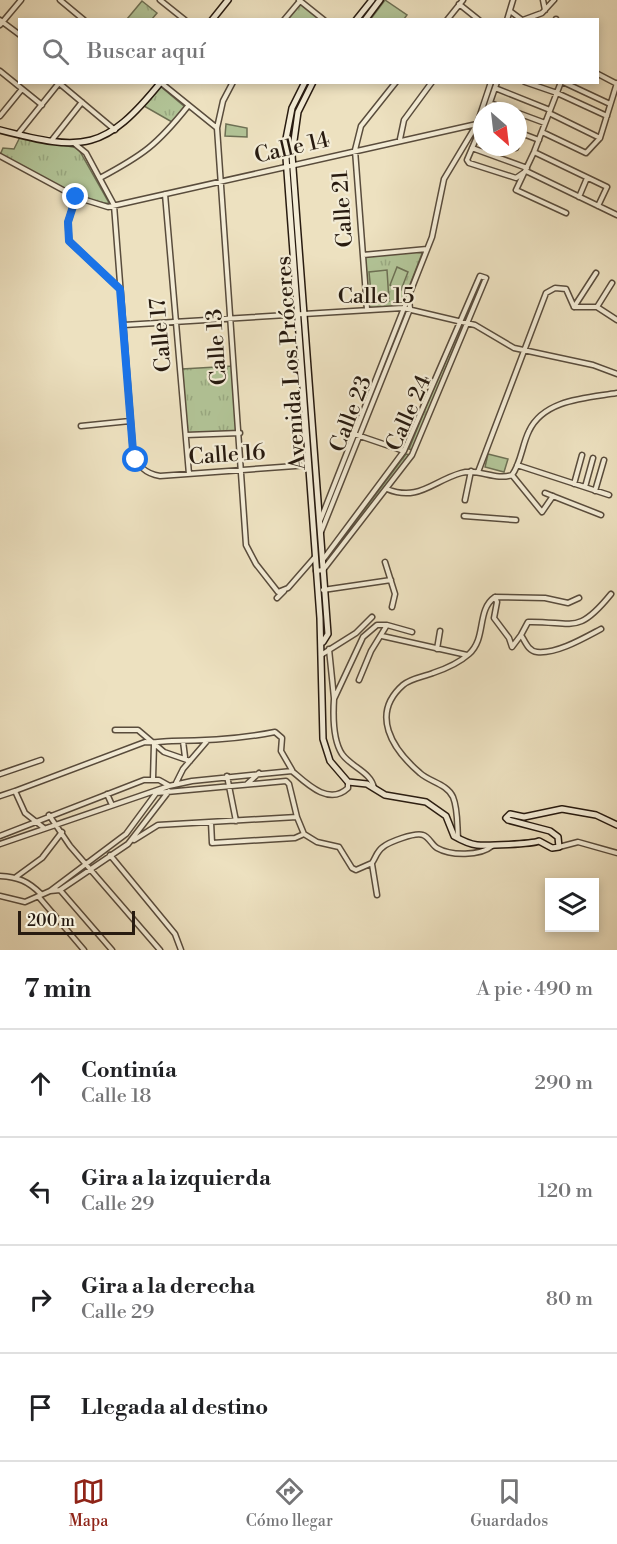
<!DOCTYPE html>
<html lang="es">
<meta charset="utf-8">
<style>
:root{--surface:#fff;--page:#f2f2f2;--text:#202124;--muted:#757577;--line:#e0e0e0;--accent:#8f2418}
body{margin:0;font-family:"Libre Bodoni",serif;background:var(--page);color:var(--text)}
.controls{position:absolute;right:18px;bottom:18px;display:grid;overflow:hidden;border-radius:0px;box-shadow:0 3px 9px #0003}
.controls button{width:54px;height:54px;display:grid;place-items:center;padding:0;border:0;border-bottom:2px solid var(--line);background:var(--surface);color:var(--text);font:30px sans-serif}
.compass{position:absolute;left:473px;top:102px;width:54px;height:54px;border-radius:50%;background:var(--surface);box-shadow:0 3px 9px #0003;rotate:152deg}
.scale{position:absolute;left:18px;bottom:15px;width:117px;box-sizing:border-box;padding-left:6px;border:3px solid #281b10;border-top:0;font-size:16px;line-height:21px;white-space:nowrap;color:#281b10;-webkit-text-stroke:4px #f3ecd6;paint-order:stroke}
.stop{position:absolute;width:18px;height:18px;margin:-14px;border:4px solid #1a73e8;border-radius:50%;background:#fff}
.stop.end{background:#1a73e8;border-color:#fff;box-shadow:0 2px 6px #0008}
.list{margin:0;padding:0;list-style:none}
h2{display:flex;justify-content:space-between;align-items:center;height:78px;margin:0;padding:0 24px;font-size:26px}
h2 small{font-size:20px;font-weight:400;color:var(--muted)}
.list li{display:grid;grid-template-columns:39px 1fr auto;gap:18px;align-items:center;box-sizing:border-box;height:108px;padding:0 24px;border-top:2px solid var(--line)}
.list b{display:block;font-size:22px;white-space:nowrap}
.list p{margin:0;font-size:20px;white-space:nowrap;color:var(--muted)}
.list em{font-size:20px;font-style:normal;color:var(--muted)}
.icon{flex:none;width:33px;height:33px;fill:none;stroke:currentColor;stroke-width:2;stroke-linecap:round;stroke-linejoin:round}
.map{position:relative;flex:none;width:617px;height:950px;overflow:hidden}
.search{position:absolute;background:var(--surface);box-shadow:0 3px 9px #0003;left:18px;right:18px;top:18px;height:66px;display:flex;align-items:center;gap:15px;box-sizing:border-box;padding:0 21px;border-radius:0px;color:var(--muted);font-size:22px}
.sheet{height:510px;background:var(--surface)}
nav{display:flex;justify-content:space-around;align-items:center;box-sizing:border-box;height:84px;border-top:2px solid var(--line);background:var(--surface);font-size:16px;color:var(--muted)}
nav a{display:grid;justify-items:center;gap:3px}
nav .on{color:var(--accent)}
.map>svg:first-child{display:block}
</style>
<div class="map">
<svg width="617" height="950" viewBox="0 0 617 950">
<defs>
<pattern id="grass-tufts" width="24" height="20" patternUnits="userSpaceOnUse" patternTransform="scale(1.5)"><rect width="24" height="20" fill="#b2c497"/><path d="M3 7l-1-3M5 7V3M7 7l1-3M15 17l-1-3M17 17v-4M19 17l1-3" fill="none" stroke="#99a881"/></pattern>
</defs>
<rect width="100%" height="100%" fill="#ede1c0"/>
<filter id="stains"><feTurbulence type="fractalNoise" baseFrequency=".00333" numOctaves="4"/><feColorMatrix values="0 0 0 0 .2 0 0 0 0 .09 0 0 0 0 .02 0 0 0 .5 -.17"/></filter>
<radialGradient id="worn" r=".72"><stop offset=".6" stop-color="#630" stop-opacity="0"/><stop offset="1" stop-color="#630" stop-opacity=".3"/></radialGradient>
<path fill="url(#grass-tufts)" stroke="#6d7054" stroke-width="1.5" d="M385,0L407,15L404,19L370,20Z
M142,1L157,13L152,19H127Z
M301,3L321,20H287Z
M160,86L185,107L172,122L144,106Z
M20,137L78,148L109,203C89,207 21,166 0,155L3,148L14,149Z
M423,251L404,300L392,307L369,308L364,256Z
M405,316L360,434L356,433L402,317Z
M460,322L464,323L413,450L409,449Z
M233,366L238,431L187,433L182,369Z
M406,454L410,455L328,565L326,561Z"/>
<path fill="#b2c497" stroke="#6d7054" stroke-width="1.5" d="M226,124L247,128V137L225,136Z
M397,267L408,272L401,290L390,285Z
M387,270L389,301L372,302L369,272Z
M488,454L508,459L504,472L485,467Z"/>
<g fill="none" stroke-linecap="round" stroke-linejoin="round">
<defs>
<path id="street" d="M60,0L84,20
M160,0L185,20
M299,0L324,20
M543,0L545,10
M459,4L479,20
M510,11L522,20
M556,19V20
M0,20L20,35
M284,20L300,1
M447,20L463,0
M507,20L513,0
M523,20L542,13L554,0
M0,25L21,0
M0,71L42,105
M598,74L617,84
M160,82L217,128
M233,82L223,101L217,128L246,545L256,564L278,592L288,588L315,557
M525,82L557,93L607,116
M561,82L534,152L516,190L566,213
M563,82L610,104
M59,83L115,130
M495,88L550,110
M490,103L512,111
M487,111L497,82
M518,113L545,123
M549,113L600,138
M0,116L22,89
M482,125L467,160L469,163L516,178L526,171L617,215
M518,132L539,140
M542,132L586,153L600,138L617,83
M18,134L59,83
M400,139L404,120L432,82
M52,140L82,102
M75,144L86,153L114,205L133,451C136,465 146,474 160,476L309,465
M513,147L516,148
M472,148L527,168
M534,152L607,187L598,206
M0,156L76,197L108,207L477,124
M100,178C143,155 157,145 188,106
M165,194L189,474
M76,197L68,222L69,241L119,288
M579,197L587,178
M363,255L427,249
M574,307L596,273
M597,307L612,283
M367,309L355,150L361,126L396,82
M124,325L403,308L475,325L514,348L593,365L617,374
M81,426L130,421
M354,434L404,451
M186,435L240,433
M517,465L609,495
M478,472L546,293L555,288L566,289L574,307H597L617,320
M512,475L542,512L553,496
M574,484L582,455
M585,487L593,458
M387,489C418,502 433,481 461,473C479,468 495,481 512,475C521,463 522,445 529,431C544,399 587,398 617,393
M595,491L604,460
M545,493L601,515
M465,500L471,471
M464,516L516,520
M320,521L432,237L444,179L477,124L491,82
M321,532L410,309L409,299
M385,562L395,594L392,607
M316,571L323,570L412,455L486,278L480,276L404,451L322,561
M323,590L391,580
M495,597L497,602L494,618L509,638L512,647L521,635C525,641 528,651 537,652C557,654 584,638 601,629
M277,598L284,591
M387,625L412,632
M521,635L528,622C573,621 577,636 611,594
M382,636L467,655
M329,649L334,698
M437,649L440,631
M321,655L356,633L372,617
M359,680L371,651L387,625H377L363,637L334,699C333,715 333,740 342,754C351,767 371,772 374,788
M115,730H138L164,752L190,761
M183,741L185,757
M0,774L41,760
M227,776L236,821
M153,779L154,744
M176,783L183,769L207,741
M247,784L259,773
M156,793L286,781L289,784L297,817L304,834L295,838L212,843L211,822
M107,794L112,805
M0,796L15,791
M49,815L70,846L160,950
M44,828L25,813L15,791L145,742C155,743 162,741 172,741C207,741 240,739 275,732L282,738L281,751L292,770
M304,834L317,842L339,847L352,868L356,870L372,863C376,857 377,851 383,847C389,842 415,832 423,835C429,837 432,845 437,848C451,856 480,856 492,846
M0,836L144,780H159L168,785
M458,838C457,825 458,809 453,797C447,784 430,782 420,773C392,749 370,714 403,685C411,678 423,677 433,673C445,669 460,662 469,654C487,638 476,610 495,597L545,598L568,603L579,598
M134,840L158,825L297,817
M0,844L169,786L192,781L292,771C307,784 329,806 348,788V782
M559,847L578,842L617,853
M110,855L175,934L181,950
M372,864L377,895
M0,876C18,877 28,881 41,894
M16,877L42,858L62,832
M60,890L128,844L169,791
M50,891L60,890L112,950
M0,896L25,902L50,891L126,834L157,792
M38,896L84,950"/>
<path id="secondary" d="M212,20L228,0
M356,20L372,0
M365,20L380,0
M305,82L292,108L285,144L320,618L323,739L330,761L348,782L367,784L385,795L426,802L446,816L454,836C461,840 468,844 477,845C486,846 532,844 539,841L552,848L559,847L558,837L550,831L508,820L506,818L510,814L524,817L562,809L596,815L617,825
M313,82L298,112L292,155L328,634L323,642
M0,130C84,152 105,151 161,82"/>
</defs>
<use href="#street" stroke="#594c3c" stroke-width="7"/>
<use href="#secondary" stroke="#281b10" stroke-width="8"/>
<use href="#street" stroke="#f3ecd6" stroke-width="4"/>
<use href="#secondary" stroke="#f3ecd6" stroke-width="5"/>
</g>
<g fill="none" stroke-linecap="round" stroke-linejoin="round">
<path stroke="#1a73e8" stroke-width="8" d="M76,197L68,222L69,241L120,289L133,451L136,460"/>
</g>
<g text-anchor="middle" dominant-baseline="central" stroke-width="4.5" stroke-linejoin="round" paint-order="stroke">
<g font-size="22" fill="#281b10" stroke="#f3ecd6">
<text transform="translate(292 148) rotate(-13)">Calle 14</text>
<text transform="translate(343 209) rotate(-94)">Calle 21</text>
<text x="376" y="296">Calle 15</text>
<text transform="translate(161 335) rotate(-95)">Calle 17</text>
<text transform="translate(217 347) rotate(-94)">Calle 13</text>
<text transform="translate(291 363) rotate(-94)">Avenida Los Próceres</text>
<text transform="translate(409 413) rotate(-66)">Calle 24</text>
<text transform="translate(351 414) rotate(-69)">Calle 23</text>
<text transform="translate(227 455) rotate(-4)">Calle 16</text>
</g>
</g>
<rect width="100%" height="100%" filter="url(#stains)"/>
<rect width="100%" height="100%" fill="url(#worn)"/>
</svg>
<div class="controls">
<button><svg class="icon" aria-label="layers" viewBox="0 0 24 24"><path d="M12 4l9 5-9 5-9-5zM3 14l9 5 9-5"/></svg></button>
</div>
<svg class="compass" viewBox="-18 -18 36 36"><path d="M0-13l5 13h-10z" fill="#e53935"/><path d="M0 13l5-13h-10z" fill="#757577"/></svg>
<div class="scale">200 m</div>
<div class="stop" style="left:136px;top:460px"></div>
<div class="stop end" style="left:76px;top:197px"></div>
<div class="search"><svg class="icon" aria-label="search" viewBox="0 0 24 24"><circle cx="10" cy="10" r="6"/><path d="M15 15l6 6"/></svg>Buscar aquí</div>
</div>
<section class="sheet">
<h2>7 min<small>A pie · 490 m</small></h2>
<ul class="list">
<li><svg class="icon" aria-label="ahead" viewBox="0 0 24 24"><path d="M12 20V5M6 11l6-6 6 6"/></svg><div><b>Continúa</b><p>Calle 18</p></div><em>290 m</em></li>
<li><svg class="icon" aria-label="left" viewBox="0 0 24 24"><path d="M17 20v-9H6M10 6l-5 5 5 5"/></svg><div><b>Gira a la izquierda</b><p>Calle 29</p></div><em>120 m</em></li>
<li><svg class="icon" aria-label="right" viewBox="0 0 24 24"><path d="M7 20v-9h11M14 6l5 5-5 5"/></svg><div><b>Gira a la derecha</b><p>Calle 29</p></div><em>80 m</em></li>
<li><svg class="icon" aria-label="arrive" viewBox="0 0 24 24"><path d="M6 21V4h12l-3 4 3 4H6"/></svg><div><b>Llegada al destino</b></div></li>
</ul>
</section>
<nav>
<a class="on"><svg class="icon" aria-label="map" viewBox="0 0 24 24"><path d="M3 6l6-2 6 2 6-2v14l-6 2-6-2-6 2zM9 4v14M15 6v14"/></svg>Mapa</a>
<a><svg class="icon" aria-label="directions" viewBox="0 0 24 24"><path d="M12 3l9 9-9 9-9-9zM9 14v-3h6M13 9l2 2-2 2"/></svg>Cómo llegar</a>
<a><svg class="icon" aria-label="saved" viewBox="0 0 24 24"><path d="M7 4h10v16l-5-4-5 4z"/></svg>Guardados</a>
</nav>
